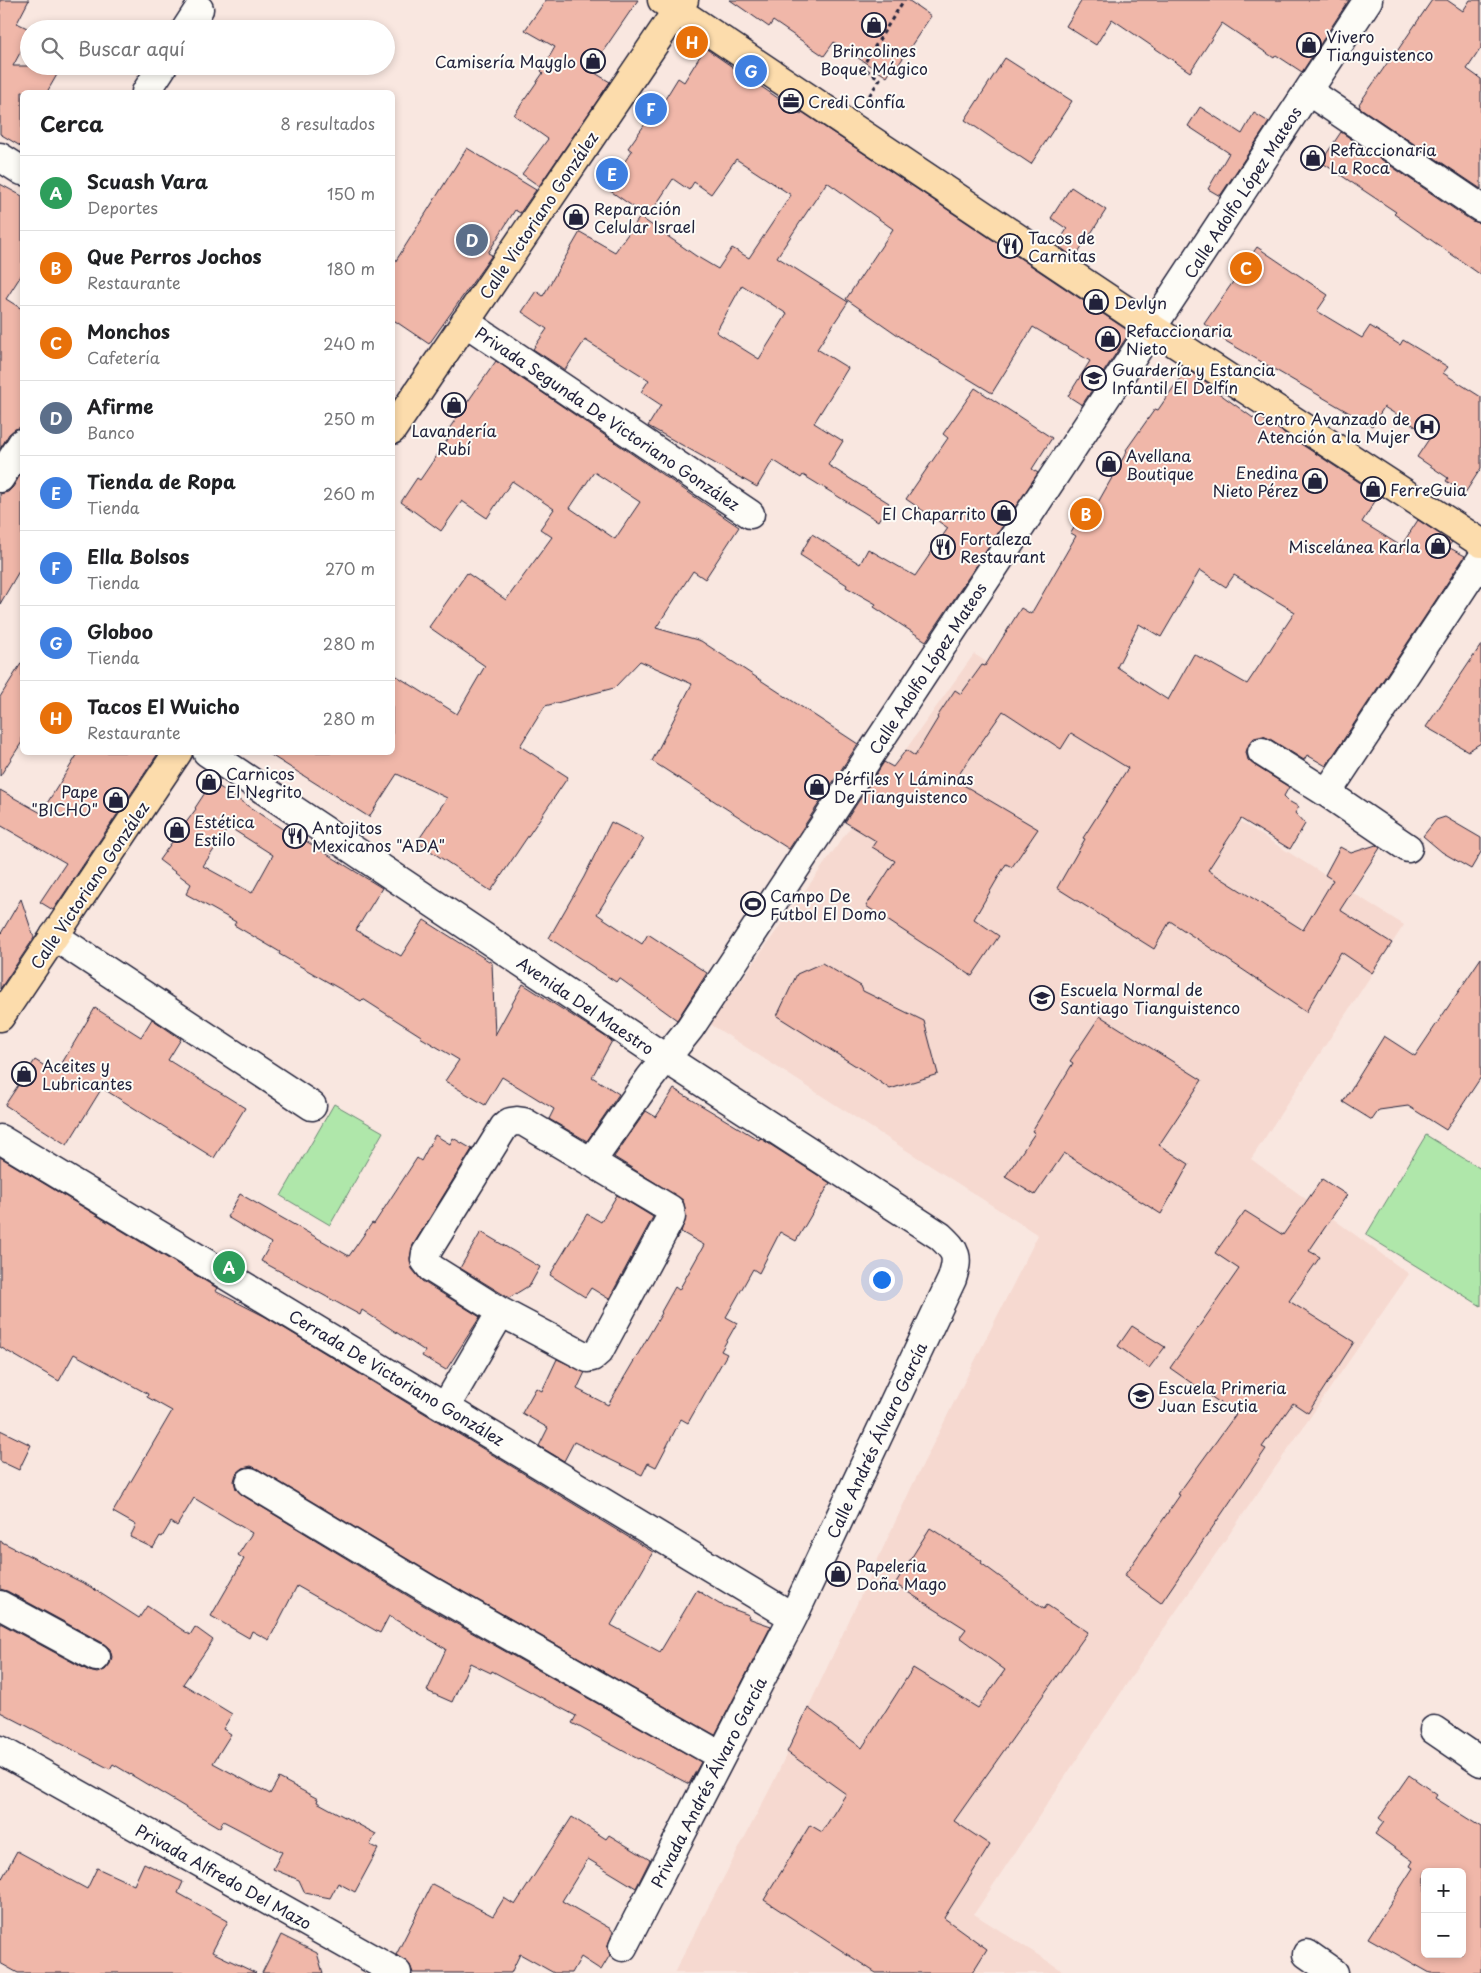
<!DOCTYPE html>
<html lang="es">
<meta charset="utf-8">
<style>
:root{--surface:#fff;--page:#f2f2f2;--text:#202124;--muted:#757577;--line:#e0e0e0;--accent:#2563eb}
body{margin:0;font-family:"Playpen Sans",sans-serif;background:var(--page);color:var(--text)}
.controls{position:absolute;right:15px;bottom:15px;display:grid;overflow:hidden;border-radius:8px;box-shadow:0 2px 8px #0003}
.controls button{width:45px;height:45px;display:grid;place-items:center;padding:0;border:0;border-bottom:1px solid var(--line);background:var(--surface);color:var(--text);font:25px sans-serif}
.you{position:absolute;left:881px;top:1279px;width:18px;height:18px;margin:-12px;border:4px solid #fff;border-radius:50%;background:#1a73e8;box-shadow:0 0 0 8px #1a73e833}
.badge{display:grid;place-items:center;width:32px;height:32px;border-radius:50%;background:var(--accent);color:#fff;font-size:16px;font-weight:700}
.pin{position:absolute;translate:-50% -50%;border:2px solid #fff;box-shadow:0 1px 5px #0006}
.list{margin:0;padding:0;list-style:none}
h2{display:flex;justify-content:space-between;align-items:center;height:65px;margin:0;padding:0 20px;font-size:21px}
h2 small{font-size:16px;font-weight:400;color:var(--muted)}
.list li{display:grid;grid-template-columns:32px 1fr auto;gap:15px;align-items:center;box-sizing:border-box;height:75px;padding:0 20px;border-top:1px solid var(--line)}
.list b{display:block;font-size:19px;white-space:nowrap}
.list p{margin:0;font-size:16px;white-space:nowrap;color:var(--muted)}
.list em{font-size:16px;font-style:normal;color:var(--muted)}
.icon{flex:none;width:28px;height:28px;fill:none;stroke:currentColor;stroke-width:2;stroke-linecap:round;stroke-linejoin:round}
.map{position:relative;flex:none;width:1481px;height:1973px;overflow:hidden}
.search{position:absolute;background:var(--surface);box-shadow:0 2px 8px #0003;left:20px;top:20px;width:375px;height:55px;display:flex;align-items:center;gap:12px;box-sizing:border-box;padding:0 18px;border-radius:28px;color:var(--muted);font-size:19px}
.panel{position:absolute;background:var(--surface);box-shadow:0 2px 8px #0003;left:20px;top:90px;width:375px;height:665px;border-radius:8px}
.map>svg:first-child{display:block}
</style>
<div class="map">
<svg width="1481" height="1973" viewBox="0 0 1481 1973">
<rect width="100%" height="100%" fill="#f9e7e0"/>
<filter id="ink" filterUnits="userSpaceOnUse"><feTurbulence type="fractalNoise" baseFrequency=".02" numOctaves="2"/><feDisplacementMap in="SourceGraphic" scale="10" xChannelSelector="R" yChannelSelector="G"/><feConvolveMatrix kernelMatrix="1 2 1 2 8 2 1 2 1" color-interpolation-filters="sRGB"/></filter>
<g filter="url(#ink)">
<path fill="#f6d9d0" d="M974,654L1404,925L1251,1159L1409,1274L1150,1649L974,1914L1066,1973H674L772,1785L913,1484L1038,1235L710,1024Z"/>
<path fill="#afe7aa" stroke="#688472" d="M334,1104L383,1132L330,1225L281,1196Z
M1426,1135L1481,1169V1306L1366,1235Z"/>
<path fill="#f0b7a9" stroke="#22223b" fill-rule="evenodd" d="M0,0H29L17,23L29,29V36L13,66H62L47,92H22V147L0,134Z
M546,0H638L590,70L610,82L539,186L522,174L548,139L514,115L543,73L541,71L555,47L525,30Z
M730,0H908L931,16L899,64L896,63L887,77L834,42L824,56L773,21L769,27Z
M1082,0H1349L1302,72L1276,55L1274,58L1222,23L1190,72L1112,19L1096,45L1066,26Z
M1432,0H1447L1463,11L1470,0H1481V48L1467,69L1481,79V189L1359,107L1360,105L1359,104L1388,62L1389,63Z
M705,48L801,114L802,112L1130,332L1082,405L1068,396L1090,361L1033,327L992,393L905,340L846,299L893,229L827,182L777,257L848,302L817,349L848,368L814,423L843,441L828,465L889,503L878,521L803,475L801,478L773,460L757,487L648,426L661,405L641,392L649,380L585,340L565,370L533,349L547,329L522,312L536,291L543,296L580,232L615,252L640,217L696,256L718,269L732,248L749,258L791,195L736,159L711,194L694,182L689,190L673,179L648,217L606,188L632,151L628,148L660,103L662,104L678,78L684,82ZM742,285L787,314L759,359L716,332Z
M1005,58L1072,101L1031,164L965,120Z
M1200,107L1242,134L1254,113L1269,122L1220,196L1208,189L1229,153L1188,126Z
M1341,132L1472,221L1481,223V275L1394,214L1396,212L1321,162Z
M467,148L536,190L520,213L515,210L488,253L492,255L429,344L392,319V267Z
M0,184L22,196V274L6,299L22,309V427L15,429L9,434L0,449Z
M1071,187L1106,210L1075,258L1057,245L1067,229L1051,218Z
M1257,247L1328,295L1317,311L1362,338L1370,326L1400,345L1403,340L1448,367L1443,373L1481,397V468L1465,493L1446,481L1448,478L1417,457L1431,436L1384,407L1372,426L1210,332L1212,329L1204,324Z
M496,361L739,527L705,579L693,571L656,628L701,641L858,744L789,849L652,761L692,684L640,661L614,688L545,706L520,746L568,777L491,891L417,842L447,798L397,774L369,817L266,752H392V673L457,714L485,666L429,627L467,573L506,600L552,537L540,529L554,509L512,481L487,518L462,501L441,531L401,502L417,478L420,480L448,439L444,436ZM594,472L640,502L615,539L570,508Z
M1186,369L1214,387L1213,389L1256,420L1258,416L1379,495L1362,522L1401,546L1418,520L1452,542L1448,547L1465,556L1326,766L1307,755L1304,760L1270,739L1263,736L1254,738L1249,744L1246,752L1248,760L1254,765L1289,787L1284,796L1286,798L1285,799L1299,807L1295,813L1305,824L1290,849L1241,819L1208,870L1303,930L1333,880L1325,875L1340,847L1351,853L1376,845L1380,848L1340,910L1392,943L1372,973L1341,952L1306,1012L1170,921L1154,949L1057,888L1085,839L1083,838L1128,768L1071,733L1061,749L1003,711L955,780L1038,829L1012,867L1006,864L974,919L999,936L972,976L866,906L895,861L872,847L876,841L845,822L884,762L893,767L906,750L915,756L938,718L937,717L955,690L961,694L982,665L985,666L1021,608L1031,614L1076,536L1071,533L1089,502L1096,506L1127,451L1126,450L1155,409L1158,410ZM1200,570L1226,587L1234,575L1295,612L1247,684L1194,654L1168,700L1117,667L1139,624L1161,637Z
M975,388L1052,438L1032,469L1038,473L926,641L874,607L876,604L846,587L847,585L800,555L812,534L860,564L868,549L915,576L948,528L906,499L948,438L943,434Z
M22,472V566L0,604V494L8,492L13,487Z
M1481,645V743L1468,751L1426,727Z
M22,662V742L0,776V697Z
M79,752H159L53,910L40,902L66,863L0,825V790L41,813Z
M212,782L287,832L288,830L382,888L356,930L401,956L424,920L492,963L495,1035L523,984L612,1041L592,1077L619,1094L587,1141L549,1119L554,1109L502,1077L485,1105L445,1081L459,1060L420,1037L421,1036L363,999L361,1001L279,954L280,952L234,925L236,922L186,894L191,884L159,860L196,809L195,808ZM229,827L273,855L252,893L203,866Z
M1445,817L1481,838V852L1471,869L1442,852L1423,836L1436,820Z
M611,822L644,839L597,914L642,944L648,934L707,973L677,1020L619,978L616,982L549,938L584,877Z
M21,899L34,938L0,989V935Z
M1481,958V1077L1446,1130L1408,1106L1379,1110L1372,1120L1343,1102L1384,1036L1415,1056Z
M822,963L861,986L863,991L924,1021L938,1074L890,1089L867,1073L777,1016L797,974Z
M95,1008L141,1037L152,1019L181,1039L168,1060L245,1108L214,1158L102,1088L67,1145L5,1105L35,1060L56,1073Z
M1100,1016L1202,1080L1159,1145L1189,1164L1161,1214L1064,1153L1035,1195L1005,1177L1035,1133L1032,1131L1073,1063L1070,1061Z
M674,1089L759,1140L760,1138L830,1183L796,1241L780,1232L759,1273L753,1269L726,1317L737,1323L721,1351L727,1354L688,1423L681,1419L656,1467L648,1463L642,1475L574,1442L564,1461L539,1446L548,1428L522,1413L536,1388L542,1391L557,1359L585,1372L577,1389L608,1405L662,1313L661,1312L675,1287L679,1290L704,1245L681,1232L686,1216L683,1200L614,1157L646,1111L656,1117Z
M435,1135L450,1144L453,1138L472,1149L413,1245L410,1258L412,1269L422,1281L480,1317L446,1370L422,1356L425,1351L362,1310L360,1315L261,1261L271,1243L227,1217L240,1194L349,1256L372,1223L374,1224L417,1158L421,1161Z
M0,1157L217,1288L215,1291L264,1316L653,1552L611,1625L660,1652L697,1590L719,1604L749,1615L748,1618L771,1626L715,1735L439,1578L258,1469L251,1466L243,1468L236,1474L234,1481L236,1489L242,1495L423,1605L701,1762L689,1784L639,1758L638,1759L572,1723L576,1716L492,1671L491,1673L470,1663L452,1702L427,1691L446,1649L389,1616L380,1633L297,1586L269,1640L252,1631L249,1638L211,1616L244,1559L238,1555L252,1533L194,1498L177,1526L171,1522L162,1537L160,1536L153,1548L130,1537L136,1525L113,1512L172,1411L147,1397L148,1394L74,1354L59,1381L0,1347Z
M1322,1179L1347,1195L1309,1251L1320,1257L1289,1301L1354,1342L1308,1413L1293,1403L1262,1447L1266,1449L1161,1603L1124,1576L1180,1495L1178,1494L1236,1414L1170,1368L1239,1269L1215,1253L1245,1211L1283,1235Z
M617,1195L653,1217L609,1299L591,1288L585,1297L550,1275L587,1214L601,1222Z
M481,1232L540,1267L530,1285L509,1298L460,1268Z
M1132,1326L1165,1347L1149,1368L1118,1346Z
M0,1430L31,1445L19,1470L0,1461Z
M930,1528L982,1561L981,1563L1044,1609L1047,1605L1088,1632L954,1821L990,1845L944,1918L987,1949L972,1973H876L764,1900L810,1825L822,1832L846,1794L787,1752L808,1708L862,1748L913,1668L978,1708L1005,1670L960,1637L966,1629L895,1584Z
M0,1541L89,1586L139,1618L147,1606L190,1635L195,1627L213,1640L183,1684L232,1714L223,1729L231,1734L213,1763L270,1794L279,1778L318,1799L317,1802L376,1834L370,1845L378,1849L355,1892L338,1883L330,1898L305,1893L299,1880L273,1869L282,1852L223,1821L220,1828L113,1764L110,1769L0,1712V1623L89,1671L97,1673L105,1670L110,1664L112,1657L110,1649L103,1643L7,1591L0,1589Z
M1409,1775L1437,1795L1435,1798L1481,1827V1973H1430L1368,1938L1413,1868L1410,1866L1413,1861L1375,1834L1384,1822L1379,1818ZM1425,1872H1462V1954H1425Z
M572,1817L606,1839L609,1835L650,1860L636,1888L588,1859L562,1901L611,1929L613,1932L607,1947L610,1955L601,1970L581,1957L572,1973H554L520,1954L511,1973H413L410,1965L396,1955L432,1884L493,1916L504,1898L515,1905Z
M17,1851L87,1889L97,1868L134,1885L144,1863L183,1882L178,1893L228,1921L212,1952L256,1973H18L0,1963V1882Z
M281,1935L317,1953L323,1973H262Z"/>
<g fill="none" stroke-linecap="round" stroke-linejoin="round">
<defs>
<path id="minor" d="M186,29L199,9
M1308,91L1481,208
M146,92L163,66
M0,157L22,171
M465,322L750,514
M0,478L22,443
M207,752L665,1058L940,1236C957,1252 959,1256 952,1279L793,1617L623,1947
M1262,752L1327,793L1408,848
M1327,793L1481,560
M54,936L312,1106
M517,1121L524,1122L670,1209L671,1217L599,1351L592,1357L588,1358L501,1312L431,1268L425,1260L426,1253L504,1127L510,1122Z
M0,1139L793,1617
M591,1162L650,1078L690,1028L1368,0
M446,1406L501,1312
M250,1482L431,1591L721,1756
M0,1605L96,1657
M1434,1730L1481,1762
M0,1750L397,1973
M1307,1954L1334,1973"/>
<path id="major" d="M662,0L1152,328L1481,543
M392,430L684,0
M0,1017L178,752"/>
</defs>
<use href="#minor" stroke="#22223b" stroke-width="31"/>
<use href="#major" stroke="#22223b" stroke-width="31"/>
<path stroke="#22223b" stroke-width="3" stroke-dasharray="4 4" stroke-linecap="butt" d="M865,102L880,79L862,67L904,0"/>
<use href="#minor" stroke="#fdfcf7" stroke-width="28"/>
<use href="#major" stroke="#fcdcac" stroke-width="28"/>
</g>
</g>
<defs>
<symbol id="shop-ring" viewBox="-11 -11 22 22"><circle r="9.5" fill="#fdfcf7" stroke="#22223b" stroke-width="1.5"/><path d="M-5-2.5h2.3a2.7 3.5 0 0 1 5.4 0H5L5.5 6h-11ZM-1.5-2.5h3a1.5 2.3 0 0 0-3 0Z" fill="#22223b"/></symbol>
<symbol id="office-ring" viewBox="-11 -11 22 22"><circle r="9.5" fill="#fdfcf7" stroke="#22223b" stroke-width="1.5"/><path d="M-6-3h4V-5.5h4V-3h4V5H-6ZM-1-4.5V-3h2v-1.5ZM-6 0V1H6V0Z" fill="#22223b"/></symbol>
<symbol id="restaurant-ring" viewBox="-11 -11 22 22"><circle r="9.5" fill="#fdfcf7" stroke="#22223b" stroke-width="1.5"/><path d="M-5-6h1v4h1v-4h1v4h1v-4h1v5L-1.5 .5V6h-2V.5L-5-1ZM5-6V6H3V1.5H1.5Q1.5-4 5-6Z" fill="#22223b"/></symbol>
<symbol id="school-ring" viewBox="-11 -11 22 22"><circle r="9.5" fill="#fdfcf7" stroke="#22223b" stroke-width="1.5"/><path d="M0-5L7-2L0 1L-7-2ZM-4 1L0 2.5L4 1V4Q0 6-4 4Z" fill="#22223b"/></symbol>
<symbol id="hospital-ring" viewBox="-11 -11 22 22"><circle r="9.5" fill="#fdfcf7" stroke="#22223b" stroke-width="1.5"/><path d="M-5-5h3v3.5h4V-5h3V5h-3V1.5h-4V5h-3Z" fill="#22223b"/></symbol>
<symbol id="stadium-ring" viewBox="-11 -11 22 22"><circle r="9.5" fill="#fdfcf7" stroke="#22223b" stroke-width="1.5"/><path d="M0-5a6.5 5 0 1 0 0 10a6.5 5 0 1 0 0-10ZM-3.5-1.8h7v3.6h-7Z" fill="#22223b"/></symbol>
<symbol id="university-ring" viewBox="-11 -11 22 22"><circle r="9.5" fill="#fdfcf7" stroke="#22223b" stroke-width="1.5"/><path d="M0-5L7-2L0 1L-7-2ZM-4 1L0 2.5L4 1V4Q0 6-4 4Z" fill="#22223b"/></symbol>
</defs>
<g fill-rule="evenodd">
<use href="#shop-ring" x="860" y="11" width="28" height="28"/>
<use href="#shop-ring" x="1295" y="31" width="28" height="28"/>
<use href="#shop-ring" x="579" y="47" width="28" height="28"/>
<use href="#office-ring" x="777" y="87" width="28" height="28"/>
<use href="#shop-ring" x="1299" y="144" width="28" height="28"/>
<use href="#shop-ring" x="562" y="203" width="28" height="28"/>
<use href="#restaurant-ring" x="996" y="232" width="28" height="28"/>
<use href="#shop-ring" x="1082" y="288" width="28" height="28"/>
<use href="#shop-ring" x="1094" y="325" width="28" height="28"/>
<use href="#school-ring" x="1080" y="364" width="28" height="28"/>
<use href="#shop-ring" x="440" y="391" width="28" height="28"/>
<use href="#hospital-ring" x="1413" y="413" width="28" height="28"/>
<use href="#shop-ring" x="1095" y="450" width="28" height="28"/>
<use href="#shop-ring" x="1301" y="467" width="28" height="28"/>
<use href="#shop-ring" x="1359" y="475" width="28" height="28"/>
<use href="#shop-ring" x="990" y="499" width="28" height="28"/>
<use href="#shop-ring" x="1424" y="532" width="28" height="28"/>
<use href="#restaurant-ring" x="929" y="533" width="28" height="28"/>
<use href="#shop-ring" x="195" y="768" width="28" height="28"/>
<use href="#shop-ring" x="803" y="773" width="28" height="28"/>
<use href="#shop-ring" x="102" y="786" width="28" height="28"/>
<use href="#shop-ring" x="163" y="816" width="28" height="28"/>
<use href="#restaurant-ring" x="281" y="822" width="28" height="28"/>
<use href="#stadium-ring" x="739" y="890" width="28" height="28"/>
<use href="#university-ring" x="1028" y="984" width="28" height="28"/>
<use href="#shop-ring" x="10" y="1060" width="28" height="28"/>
<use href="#school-ring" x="1127" y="1382" width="28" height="28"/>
<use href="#shop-ring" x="824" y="1560" width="28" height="28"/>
</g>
<g text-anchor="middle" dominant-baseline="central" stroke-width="4" stroke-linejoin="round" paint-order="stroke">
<g font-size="16" fill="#22223b" stroke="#fdfcf7" text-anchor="start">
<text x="1326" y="36">Vivero<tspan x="1326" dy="18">Tianguistenco</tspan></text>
<text x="874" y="50" text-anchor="middle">Brincolines<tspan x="874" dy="18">Boque Mágico</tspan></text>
<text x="576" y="61" text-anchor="end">Camisería Mayglo</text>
<text x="808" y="101">Credi Confía</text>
<text x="1330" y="149">Refaccionaria<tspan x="1330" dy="18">La Roca</tspan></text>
<text x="594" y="208">Reparación<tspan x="594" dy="18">Celular Israel</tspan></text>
<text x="1028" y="237">Tacos de<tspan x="1028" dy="18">Carnitas</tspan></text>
<text x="1114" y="302">Devlyn</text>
<text x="1126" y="330">Refaccionaria<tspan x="1126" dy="18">Nieto</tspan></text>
<text x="1112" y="369">Guardería y Estancia<tspan x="1112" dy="18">Infantil El Delfín</tspan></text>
<text x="1410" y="418" text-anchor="end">Centro Avanzado de<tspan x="1410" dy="18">Atención a la Mujer</tspan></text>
<text x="454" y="430" text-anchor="middle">Lavandería<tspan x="454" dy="18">Rubí</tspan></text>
<text x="1126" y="455">Avellana<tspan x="1126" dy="18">Boutique</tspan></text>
<text x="1298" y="472" text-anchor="end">Enedina<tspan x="1298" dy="18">Nieto Pérez</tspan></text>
<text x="1390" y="489">FerreGuia</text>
<text x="986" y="513" text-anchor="end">El Chaparrito</text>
<text x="960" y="538">Fortaleza<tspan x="960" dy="18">Restaurant</tspan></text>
<text x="1420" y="546" text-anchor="end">Miscelánea Karla</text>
<text x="226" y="773">Carnicos<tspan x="226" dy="18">El Negrito</tspan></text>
<text x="834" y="778">Pérfiles Y Láminas<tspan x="834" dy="18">De Tianguistenco</tspan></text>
<text x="98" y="791" text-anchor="end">Pape<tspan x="98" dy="18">"BICHO"</tspan></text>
<text x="194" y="821">Estética<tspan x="194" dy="18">Estilo</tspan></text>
<text x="312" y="827">Antojitos<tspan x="312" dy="18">Mexicanos "ADA"</tspan></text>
<text x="770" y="895">Campo De<tspan x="770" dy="18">Futbol El Domo</tspan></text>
<text x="1060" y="989">Escuela Normal de<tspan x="1060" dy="18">Santiago Tianguistenco</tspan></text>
<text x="42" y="1065">Aceites y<tspan x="42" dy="18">Lubricantes</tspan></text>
<text x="1158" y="1387">Escuela Primeria<tspan x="1158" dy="18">Juan Escutia</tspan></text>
<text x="856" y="1565">Papeleria<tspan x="856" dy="18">Doña Mago</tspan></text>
</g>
<g font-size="16" fill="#22223b" stroke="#fdfcf7">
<text transform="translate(1242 192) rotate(-57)">Calle Adolfo López Mateos</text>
<text transform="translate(538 215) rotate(-56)">Calle Victoriano González</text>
<text transform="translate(608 418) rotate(34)">Privada Segunda De Victoriano González</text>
<text transform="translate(927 668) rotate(-57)">Calle Adolfo López Mateos</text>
<text transform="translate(89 885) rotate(-56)">Calle Victoriano González</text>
<text transform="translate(586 1005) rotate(34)">Avenida Del Maestro</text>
<text transform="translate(397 1377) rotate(31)">Cerrada De Victoriano González</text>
<text transform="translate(876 1440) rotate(-65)">Calle Andrés Álvaro García</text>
<text transform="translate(708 1782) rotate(-63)">Privada Andrés Álvaro García</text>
<text transform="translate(224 1876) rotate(29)">Privada Alfredo Del Mazo</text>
</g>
</g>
</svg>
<div class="controls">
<button>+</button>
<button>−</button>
</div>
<div class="you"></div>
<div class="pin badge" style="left:229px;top:1267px;background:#2e9e5b">A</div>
<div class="pin badge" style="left:1086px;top:514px;background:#e8710a">B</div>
<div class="pin badge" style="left:1246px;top:268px;background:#e8710a">C</div>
<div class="pin badge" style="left:472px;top:240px;background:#5c6f8a">D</div>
<div class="pin badge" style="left:612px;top:174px;background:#3f7fe0">E</div>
<div class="pin badge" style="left:651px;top:109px;background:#3f7fe0">F</div>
<div class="pin badge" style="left:751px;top:71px;background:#3f7fe0">G</div>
<div class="pin badge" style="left:692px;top:42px;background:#e8710a">H</div>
<div class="search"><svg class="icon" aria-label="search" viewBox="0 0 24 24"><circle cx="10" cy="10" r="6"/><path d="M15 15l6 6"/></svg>Buscar aquí</div>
<section class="panel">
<h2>Cerca<small>8 resultados</small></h2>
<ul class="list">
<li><span class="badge" style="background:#2e9e5b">A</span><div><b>Scuash Vara</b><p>Deportes</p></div><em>150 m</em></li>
<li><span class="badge" style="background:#e8710a">B</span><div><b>Que Perros Jochos</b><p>Restaurante</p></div><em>180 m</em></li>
<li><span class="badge" style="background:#e8710a">C</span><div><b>Monchos</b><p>Cafetería</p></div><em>240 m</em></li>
<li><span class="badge" style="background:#5c6f8a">D</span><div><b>Afirme</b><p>Banco</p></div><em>250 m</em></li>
<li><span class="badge" style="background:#3f7fe0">E</span><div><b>Tienda de Ropa</b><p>Tienda</p></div><em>260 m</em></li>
<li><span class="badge" style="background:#3f7fe0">F</span><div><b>Ella Bolsos</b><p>Tienda</p></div><em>270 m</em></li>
<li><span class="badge" style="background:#3f7fe0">G</span><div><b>Globoo</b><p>Tienda</p></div><em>280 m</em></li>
<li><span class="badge" style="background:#e8710a">H</span><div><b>Tacos El Wuicho</b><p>Restaurante</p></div><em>280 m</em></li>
</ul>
</section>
</div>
